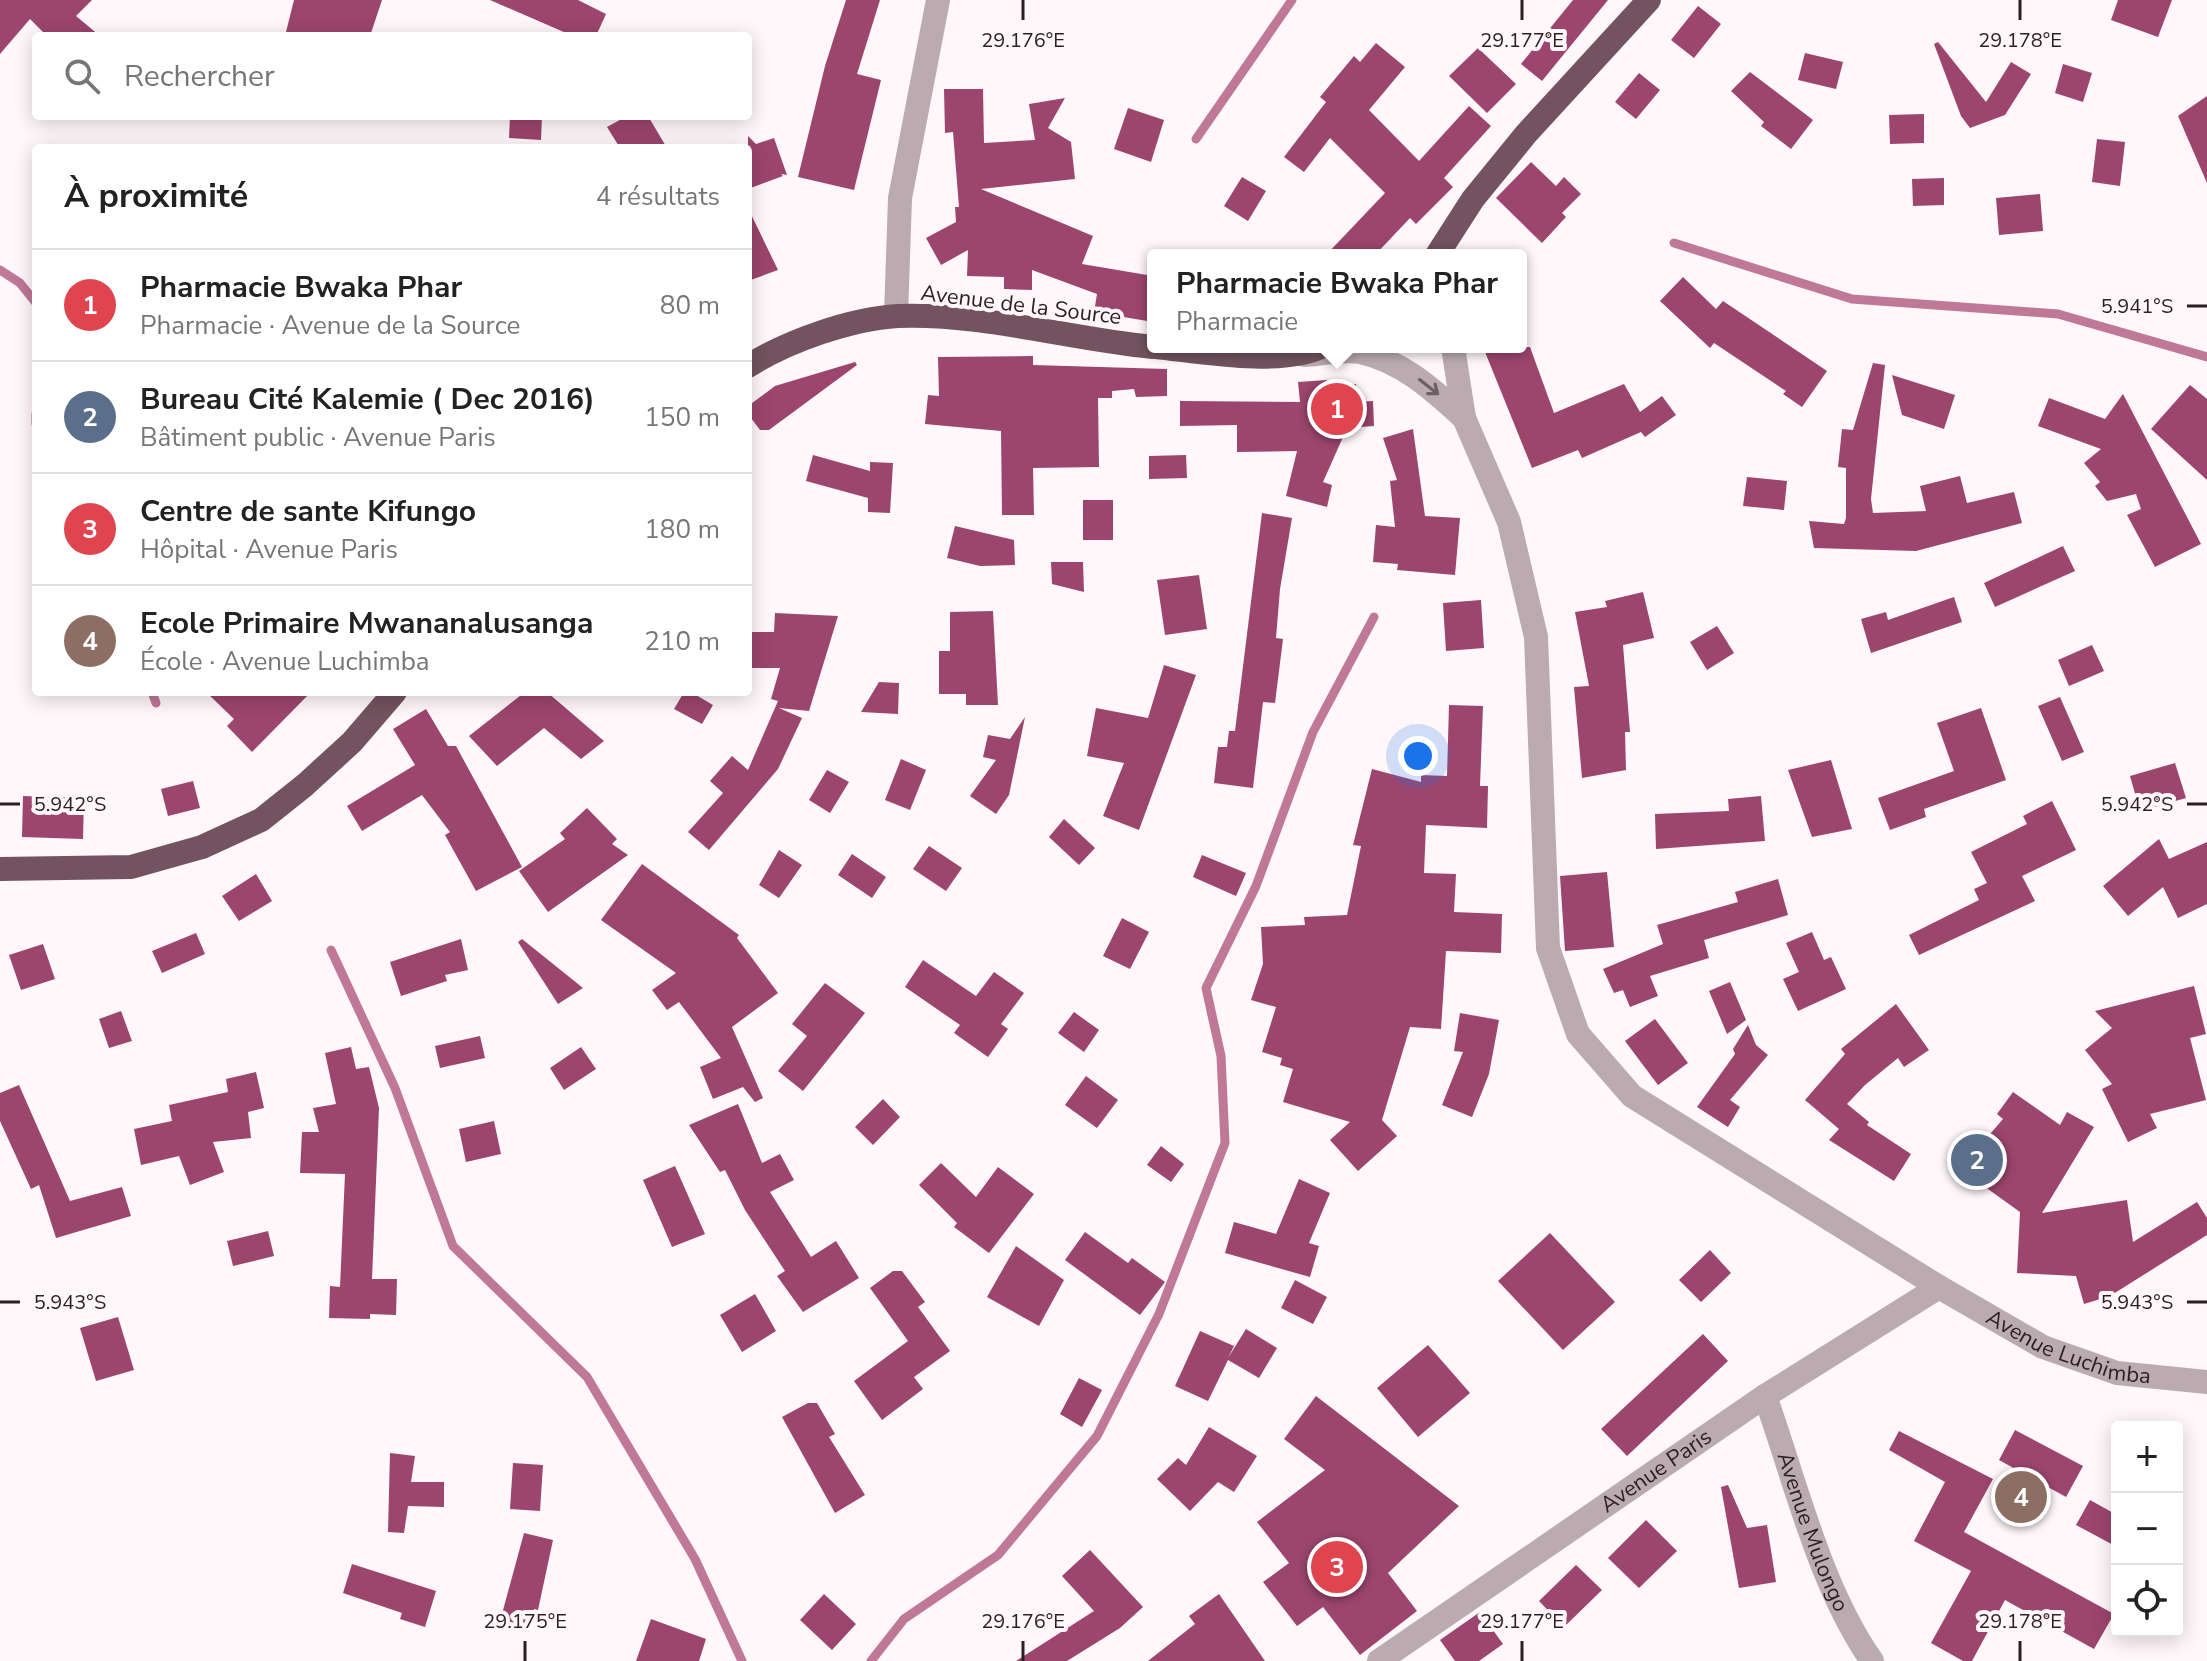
<!DOCTYPE html>
<html lang="fr">
<meta charset="utf-8">
<style>
:root{--surface:#fff;--page:#f2f2f2;--text:#222;--muted:#767676;--line:#e0e0e0;--accent:#1a676e}
body{margin:0;font-family:"Nunito Sans",sans-serif;background:var(--page);color:var(--text)}
.controls{position:absolute;right:24px;bottom:24px;display:grid;overflow:hidden;border-radius:8px;box-shadow:0 4px 20px #0003}
.controls button{width:72px;height:72px;display:grid;place-items:center;padding:0;border:0;border-bottom:2px solid var(--line);background:var(--surface);color:var(--text);font:40px sans-serif}
.you{position:absolute;left:1418px;top:756px;width:28px;height:28px;margin:-20px;border:6px solid #fff;border-radius:50%;background:#1a73e8;box-shadow:0 0 0 12px #1a73e833}
.badge{display:grid;place-items:center;width:52px;height:52px;border-radius:50%;background:var(--accent);color:#fff;font-size:26px;font-weight:700}
.pin{position:absolute;translate:-50% -50%;border:4px solid #fff;box-shadow:0 2px 8px #0006}
.popup{position:absolute;left:1147px;top:249px;width:380px;height:104px;box-sizing:border-box;display:grid;place-content:center;border-radius:8px;background:var(--surface);filter:drop-shadow(0 2px 6px #0005);font-size:26px;white-space:nowrap;color:var(--muted)}
.popup b{font-size:30px;color:var(--text)}
.popup::after{content:'';position:absolute;left:50%;top:100%;margin-left:-16px;border:16px solid transparent;border-top-color:var(--surface)}
.list{margin:0;padding:0;list-style:none}
h2{display:flex;justify-content:space-between;align-items:center;height:104px;margin:0;padding:0 32px;font-size:34px}
h2 small{font-size:26px;font-weight:400;color:var(--muted)}
.list li{display:grid;grid-template-columns:52px 1fr auto;gap:24px;align-items:center;box-sizing:border-box;height:112px;padding:0 32px;border-top:2px solid var(--line)}
.list b{display:block;font-size:30px;white-space:nowrap}
.list p{margin:0;font-size:26px;white-space:nowrap;color:var(--muted)}
.list em{font-size:26px;font-style:normal;color:var(--muted)}
.icon{flex:none;width:44px;height:44px;fill:none;stroke:currentColor;stroke-width:2;stroke-linecap:round;stroke-linejoin:round}
.map{position:relative;flex:none;width:2207px;height:1661px;overflow:hidden}
.search{position:absolute;background:var(--surface);box-shadow:0 4px 20px #0003;left:32px;top:32px;width:720px;height:88px;display:flex;align-items:center;gap:20px;box-sizing:border-box;padding:0 28px;border-radius:8px;color:var(--muted);font-size:30px}
.panel{position:absolute;background:var(--surface);box-shadow:0 4px 20px #0003;left:32px;top:144px;width:720px;height:552px;border-radius:8px}
.map>svg:first-child{display:block}
</style>
<div class="map">
<svg width="2207" height="1661" viewBox="0 0 2207 1661">
<rect width="100%" height="100%" fill="#fff7fa"/>
<g fill="none" stroke-linecap="round" stroke-linejoin="round">
<path stroke="#bf7896" stroke-width="9" d="M1196,139L1292,0
M1674,243L1852,299L2058,314L2207,357
M0,270L20,283L36,303
M36,414V424
M152,692L156,703
M331,950L395,1088L453,1246L587,1377L695,1559L742,1661
M871,1661L904,1619L998,1555L1097,1436L1159,1314L1225,1143L1221,1056L1206,988L1256,886L1313,732L1374,617"/>
</g>
<path fill="#9c456e" d="M0,0H92L76,16L100,36H47L30,19L0,54Z
M294,0H382L370,36H285Z
M490,0H578L606,14L596,36H573Z
M846,0H880L857,74L881,80L854,190L798,177L825,66Z
M1573,0H1608L1542,81L1521,64Z
M2118,0H2172L2158,37L2111,20Z
M1698,6L1721,24L1694,58L1671,40Z
M1938,42L1986,102L2011,62L2031,74L2005,115L1970,128L1961,116L1934,44Z
M1376,43L1405,67L1369,110L1419,161L1469,106L1491,126L1444,178L1453,187L1416,224L1410,218L1375,255H1326L1385,193L1330,138L1304,172L1284,157L1326,102L1320,97L1354,56L1360,62Z
M1478,48L1516,84L1487,113L1449,76Z
M1805,53L1843,62L1836,89L1798,80Z
M2063,64L2092,73L2083,102L2055,93Z
M1750,72L1813,120L1791,149L1761,126L1764,122L1731,91Z
M1639,73L1660,90L1636,119L1615,102Z
M944,89H983L984,143L1035,140L1029,104L1065,98L1048,128L1071,142L1075,179L981,189L1093,236L1082,264L1153,276V322L1094,312L1097,294L1032,270V290L1004,289V277L967,276L968,250L941,265L926,238L956,222L955,207H959L953,132L945,133Z
M2207,96V183L2178,116Z
M1128,108L1164,120L1151,162L1114,149Z
M1924,114V143L1890,144L1889,115Z
M510,116H542L541,140L509,138Z
M627,116H648L667,148H620L607,127Z
M748,136L756,144L774,138L787,175L781,174L783,176L748,189Z
M2097,139L2125,142L2120,186L2092,182Z
M1531,162L1556,186L1564,177L1581,194L1562,213L1566,217L1542,243L1496,198Z
M1242,177L1266,191L1248,221L1224,206Z
M1944,178V205L1913,206L1912,179Z
M2040,194L2043,231L1999,235L1996,198Z
M748,208L778,270L748,281Z
M1683,277L1716,309L1723,301L1827,371L1802,407L1783,394L1786,391L1714,343L1710,348L1660,301Z
M1483,347H1530L1554,413L1624,384L1640,412L1662,396L1676,415L1645,437L1641,432L1582,458L1578,450L1532,468Z
M1033,356V365L1167,369V396L1136,397L1134,389L1112,391V398H1098L1099,467L1033,468L1034,515H1002L1001,431L925,424L928,395L939,396L938,357Z
M855,362L857,365L769,430H760L748,414V406L775,386Z
M1873,363L1885,365L1871,499L1873,513L1926,511L1920,486L1960,476L1967,503L2014,492L2022,523L1916,551L1814,548L1809,521L1844,524L1846,518V468L1838,467L1842,429L1853,430Z
M1892,375L1955,395L1944,429L1902,415Z
M1327,380V386L1356,384L1357,402L1373,401L1374,426L1347,428L1323,482L1332,485L1327,507L1286,496L1297,451L1237,452V425L1180,426V401L1300,402L1298,382Z
M2190,385L2207,399V480L2151,429Z
M2123,394L2201,544L2155,567L2127,515L2141,509L2136,494L2107,501L2095,486L2100,482L2084,463L2101,449L2038,426L2049,398L2105,419Z
M1413,429L1425,516L1460,518L1455,575L1397,570L1398,564L1373,562L1376,525L1395,527L1390,481L1397,480L1383,438Z
M813,455L870,471V462L893,463L890,513L868,512V498L806,481Z
M1186,455L1187,478L1149,479V456Z
M1747,477L1787,481L1784,510L1743,506Z
M1083,500H1113V540H1083Z
M1262,513L1292,518L1280,589L1276,638L1283,639L1275,703L1263,702L1253,788L1214,783L1218,747H1227L1229,731H1235Z
M955,526L1014,540L1015,565L980,566L947,558Z
M2063,546L2075,571L1995,607L1984,583Z
M1051,562H1083L1084,592L1052,584Z
M1199,575L1207,629L1165,635L1157,580Z
M1643,592L1654,638L1623,645L1630,732H1625L1626,770L1582,778L1574,687L1589,686L1575,612L1607,607L1605,601Z
M1954,597L1962,622L1871,653L1861,619L1886,612L1888,620Z
M1481,600L1484,648L1446,651L1443,603Z
M993,611L998,705H966V694H939V651H950V612Z
M775,613L838,616L809,711L779,708L802,718L778,769L709,850L688,832L723,793L710,781L732,756L748,770L778,701L771,699L780,668H748V632H774Z
M1717,626L1734,653L1707,670L1690,642Z
M2092,645L2104,671L2069,686L2058,660Z
M1164,665L1196,675L1139,830L1103,816L1124,763L1087,756L1096,708L1148,718Z
M879,682L899,683L898,714L861,712Z
M206,692H311L252,752L227,726L234,719Z
M525,692H547L604,741L581,759L544,728L497,766L469,736Z
M684,692H691L713,705L702,724L674,709Z
M2060,697L2084,752L2062,761L2038,706Z
M1449,705L1483,706L1480,786H1488L1487,828L1426,825L1424,873L1456,874L1454,912L1502,914L1501,953L1446,951L1441,1029L1410,1027L1382,1120L1397,1136L1358,1171L1330,1140L1350,1122L1283,1102L1293,1069L1280,1065L1282,1058L1262,1052L1276,1007L1251,1000L1263,964L1261,927L1305,925L1304,917L1347,915L1361,846L1353,845L1372,769L1421,782V775L1447,776Z
M1981,708L2006,780L1924,809L1926,817L1890,830L1878,798L1954,771L1937,723Z
M426,709L448,746H456L522,867L476,891L445,835L450,832L422,795L362,831L347,806L415,765L393,729Z
M1025,717L1009,795L996,814L970,796L996,760L983,757L988,735L1010,739Z
M901,759L926,770L910,810L885,800Z
M1831,760L1852,829L1812,837L1788,770Z
M2175,763L2186,798L2140,811L2130,776Z
M827,770L849,782L830,813L809,800Z
M193,781L200,808L168,816L161,789Z
M23,796L84,798L83,839L22,837Z
M1761,796L1765,841L1656,849L1655,814L1729,811L1728,799Z
M2052,801L2076,850L2022,876L2035,901L1919,955L1909,935L1979,900L1974,889L1987,883L1971,852L2027,824L2023,816Z
M587,808L617,839L612,844L628,855L548,912L519,871L565,839L560,833Z
M1064,819L1095,848L1079,865L1049,837Z
M2159,839L2169,859L2207,842V904L2178,918L2163,887L2128,916L2103,886Z
M929,846L962,868L946,891L913,869Z
M779,850L802,865L779,898L759,885Z
M852,854L886,877L872,898L838,875Z
M1202,855L1246,873L1236,896L1193,877Z
M642,864L739,935L737,938L778,993L732,1027L763,1098L755,1102L743,1087L713,1099L700,1067L721,1058L679,1002L667,1010L652,990L676,973L601,920Z
M1607,872L1614,947L1565,951L1560,876Z
M256,874L272,901L239,921L222,896Z
M1778,879L1788,915L1704,940L1709,958L1650,976L1658,996L1630,1007L1623,990L1614,993L1603,969L1663,944L1657,925L1738,902L1735,892Z
M1122,918L1149,932L1130,969L1103,956Z
M1812,932L1824,960L1831,957L1846,989L1798,1011L1783,979L1799,972L1786,943Z
M196,933L205,954L162,973L152,951Z
M461,939L468,970L445,975L447,981L401,996L390,962Z
M522,939L583,988L558,1004L518,942Z
M43,944L55,979L21,990L9,955Z
M923,960L976,996L994,972L1024,993L1001,1024L1008,1029L988,1057L954,1033L960,1025L905,987Z
M1730,982L1746,1020L1727,1034L1709,991Z
M825,983L865,1013L803,1091L778,1071L807,1036L792,1024Z
M2194,986L2206,1034L2190,1038L2206,1100L2150,1114L2157,1128L2128,1142L2102,1089L2112,1084L2085,1050L2112,1028L2095,1011Z
M1896,1004L1929,1050L1904,1067L1898,1058L1865,1085L1847,1104L1869,1122L1867,1125L1911,1154L1894,1181L1829,1140L1839,1129L1805,1100L1845,1054L1841,1049Z
M121,1011L132,1041L109,1048L99,1019Z
M1074,1012L1099,1030L1084,1052L1058,1033Z
M1460,1013L1499,1020L1489,1074L1472,1117L1442,1105L1463,1052L1454,1051Z
M1655,1019L1688,1063L1658,1085L1625,1041Z
M1748,1025L1756,1045L1768,1055L1730,1100L1740,1107L1728,1127L1697,1107L1735,1054L1733,1049Z
M480,1036L485,1058L440,1068L435,1046Z
M351,1047L356,1069L369,1067L379,1108L372,1279H397L396,1315L370,1314V1319L329,1318L330,1286L340,1287L345,1174L300,1173L302,1132H319L313,1108L336,1104L325,1053Z
M581,1047L596,1069L564,1090L550,1068Z
M256,1072L264,1108L248,1112L251,1138L213,1142L224,1172L190,1185L179,1156L141,1165L134,1129L172,1121L169,1105L228,1092L226,1079Z
M1086,1076L1118,1100L1097,1128L1065,1105Z
M19,1085L70,1201L122,1187L131,1216L56,1238L39,1185L31,1189L0,1121V1093Z
M2013,1092L2060,1125L2067,1112L2094,1127L2042,1213L2127,1200L2133,1242L2197,1202L2207,1218V1235L2110,1296L2084,1304L2076,1276L2017,1273L2020,1212L1960,1169L2003,1119L1997,1114Z
M883,1099L900,1117L873,1145L855,1127Z
M738,1104L762,1163L780,1154L794,1180L770,1192L811,1257L836,1241L859,1278L803,1312L777,1276L785,1271L745,1210L725,1170L720,1172L689,1125Z
M494,1121L501,1154L466,1162L459,1129Z
M1161,1146L1184,1164L1171,1182L1147,1165Z
M941,1163L976,1197L998,1167L1034,1194L989,1253L954,1227L957,1223L919,1185Z
M675,1166L705,1234L672,1247L643,1180Z
M1299,1179L1330,1193L1309,1243L1319,1246L1310,1277L1225,1253L1234,1222L1276,1234Z
M268,1231L274,1256L233,1266L227,1241Z
M1085,1232L1128,1263L1132,1258L1165,1282L1140,1315L1065,1260Z
M1550,1233L1615,1302L1563,1350L1498,1281Z
M1016,1246L1064,1280L1039,1326L987,1297Z
M1710,1250L1731,1273L1701,1302L1679,1280Z
M893,1271H902L925,1302L918,1307L950,1351L914,1377L923,1389L882,1420L854,1381L908,1341L870,1288Z
M1295,1280L1327,1297L1313,1324L1281,1308Z
M755,1294L776,1331L742,1352L720,1315Z
M118,1317L134,1370L96,1381L80,1328Z
M1246,1329L1277,1348L1259,1378L1228,1360L1208,1401L1175,1386L1200,1331L1234,1346L1228,1358Z
M1703,1334L1728,1361L1627,1456L1601,1429Z
M1428,1345L1470,1393L1418,1437L1377,1388Z
M1079,1378L1102,1390L1082,1427L1060,1414Z
M1316,1396L1459,1506L1388,1573L1417,1611L1360,1655L1323,1607L1297,1626L1263,1582L1289,1563L1257,1522L1325,1470L1284,1439Z
M808,1403H817L835,1434L829,1437L865,1495L835,1513L782,1417Z
M1209,1427L1257,1456L1234,1492L1218,1482L1190,1511L1157,1479L1178,1458L1186,1465Z
M2015,1430L2083,1466L2066,1497L1999,1460Z
M1899,1431L1993,1479L1964,1532L2114,1614L2094,1649L2005,1600L1972,1661H1963L1931,1643L1971,1571L1914,1541L1945,1482L1889,1450Z
M390,1453L415,1456L411,1482H444V1507L408,1506L404,1533L388,1532Z
M513,1463L543,1465L540,1511L510,1509Z
M1728,1485L1747,1528L1767,1525L1776,1582L1739,1588L1721,1487Z
M2090,1500L2117,1515V1547L2076,1525Z
M1646,1520L1677,1551L1639,1588L1608,1558Z
M524,1533L553,1540L538,1610L534,1609L529,1632L499,1625Z
M1090,1550L1143,1607L1120,1628L1067,1661H1016L1094,1611L1062,1576Z
M352,1564L436,1591L425,1627L400,1619L402,1613L343,1593Z
M1576,1565L1602,1590L1564,1627L1539,1601Z
M824,1594L856,1624L832,1650L800,1620Z
M1219,1594L1265,1661H1148L1195,1624L1189,1616Z
M1480,1612L1503,1644L1479,1661H1455L1440,1640Z
M651,1619L706,1639L699,1661H636Z"/>
<g fill="none" stroke-linecap="round" stroke-linejoin="round">
<g stroke="#bbabb1" stroke-width="24">
<path d="M896,316L900,198L938,0"/>
<path id="s1" d="M1453,347L1464,418L1509,522L1536,637L1548,948L1578,1034L1632,1096L1939,1287L2043,1347L2117,1373L2207,1382"/>
<path d="M1304,355C1321,354 1343,349 1360,352C1402,361 1433,390 1464,418"/>
<path id="s2" d="M1765,1396C1796,1483 1820,1587 1872,1661"/>
<path id="s3" d="M1379,1661L1765,1396L1939,1287"/>
</g>
<path stroke="#72535f" stroke-width="24" d="M1437,255L1473,199L1526,134L1649,0
M1156,347C1203,352 1278,366 1321,347
M748,366C788,341 850,319 898,316C983,313 1069,339 1153,347
M0,869L131,867L202,847L261,820L305,785L352,742L395,692"/>
</g>
<defs><path id="oneway-shaft" d="M-6 0H5M1.5-3L5.5 0L1.5 3" fill="none" stroke-width="1.6" stroke-linecap="round" stroke-linejoin="round" transform="scale(2)"/></defs>
<use stroke="#6c5e63" href="#oneway-shaft" transform="translate(1429 387) rotate(38)"/>
<path fill="none" stroke="#2c1f24" stroke-width="3" d="M1023,0V20M1522,0V20M2020,0V20M2187,306H2207M0,804H20M2187,804H2207M0,1302H20M2187,1302H2207M525,1641V1661M1023,1641V1661M1522,1641V1661M2020,1641V1661"/>
<g text-anchor="middle" dominant-baseline="central" stroke-width="8" stroke-linejoin="round" paint-order="stroke">
<g font-size="22" fill="#2c1f24" stroke="#fff7fa">
<text transform="translate(1021 305) rotate(7)">Avenue de la Source</text>
<text stroke="none"><textPath href="#s1" startOffset="1294">Avenue Luchimba</textPath></text>
<text stroke="none"><textPath href="#s3" startOffset="336">Avenue Paris</textPath></text>
<text stroke="none"><textPath href="#s2" startOffset="144">Avenue Mulongo</textPath></text>
</g>
</g>
<g font-size="20" text-anchor="middle" fill="#2c1f24" stroke="#fff7fa" stroke-width="8" stroke-linejoin="round" paint-order="stroke">
<text x="1023" y="47">29.176°E</text>
<text x="1522" y="47">29.177°E</text>
<text x="2020" y="47">29.178°E</text>
<text x="2137" y="313">5.941°S</text>
<text x="70" y="811">5.942°S</text>
<text x="2137" y="811">5.942°S</text>
<text x="70" y="1309">5.943°S</text>
<text x="2137" y="1309">5.943°S</text>
<text x="525" y="1628">29.175°E</text>
<text x="1023" y="1628">29.176°E</text>
<text x="1522" y="1628">29.177°E</text>
<text x="2020" y="1628">29.178°E</text>
</g>
</svg>
<div class="controls">
<button>+</button>
<button>−</button>
<button><svg class="icon" aria-label="locate" viewBox="0 0 24 24"><circle cx="12" cy="12" r="6"/><path d="M12 2v4M12 18v4M2 12h4M18 12h4"/></svg></button>
</div>
<div class="you"></div>
<div class="pin badge" style="left:1337px;top:409px;background:#e0444e">1</div>
<div class="popup"><b>Pharmacie Bwaka Phar</b>Pharmacie</div>
<div class="pin badge" style="left:1977px;top:1160px;background:#5c6f8a">2</div>
<div class="pin badge" style="left:1337px;top:1567px;background:#e0444e">3</div>
<div class="pin badge" style="left:2021px;top:1497px;background:#8d6e63">4</div>
<div class="search"><svg class="icon" aria-label="search" viewBox="0 0 24 24"><circle cx="10" cy="10" r="6"/><path d="M15 15l6 6"/></svg>Rechercher</div>
<section class="panel">
<h2>À proximité<small>4 résultats</small></h2>
<ul class="list">
<li><span class="badge" style="background:#e0444e">1</span><div><b>Pharmacie Bwaka Phar</b><p>Pharmacie · Avenue de la Source</p></div><em>80 m</em></li>
<li><span class="badge" style="background:#5c6f8a">2</span><div><b>Bureau Cité Kalemie ( Dec 2016)</b><p>Bâtiment public · Avenue Paris</p></div><em>150 m</em></li>
<li><span class="badge" style="background:#e0444e">3</span><div><b>Centre de sante Kifungo</b><p>Hôpital · Avenue Paris</p></div><em>180 m</em></li>
<li><span class="badge" style="background:#8d6e63">4</span><div><b>Ecole Primaire Mwananalusanga</b><p>École · Avenue Luchimba</p></div><em>210 m</em></li>
</ul>
</section>
</div>
